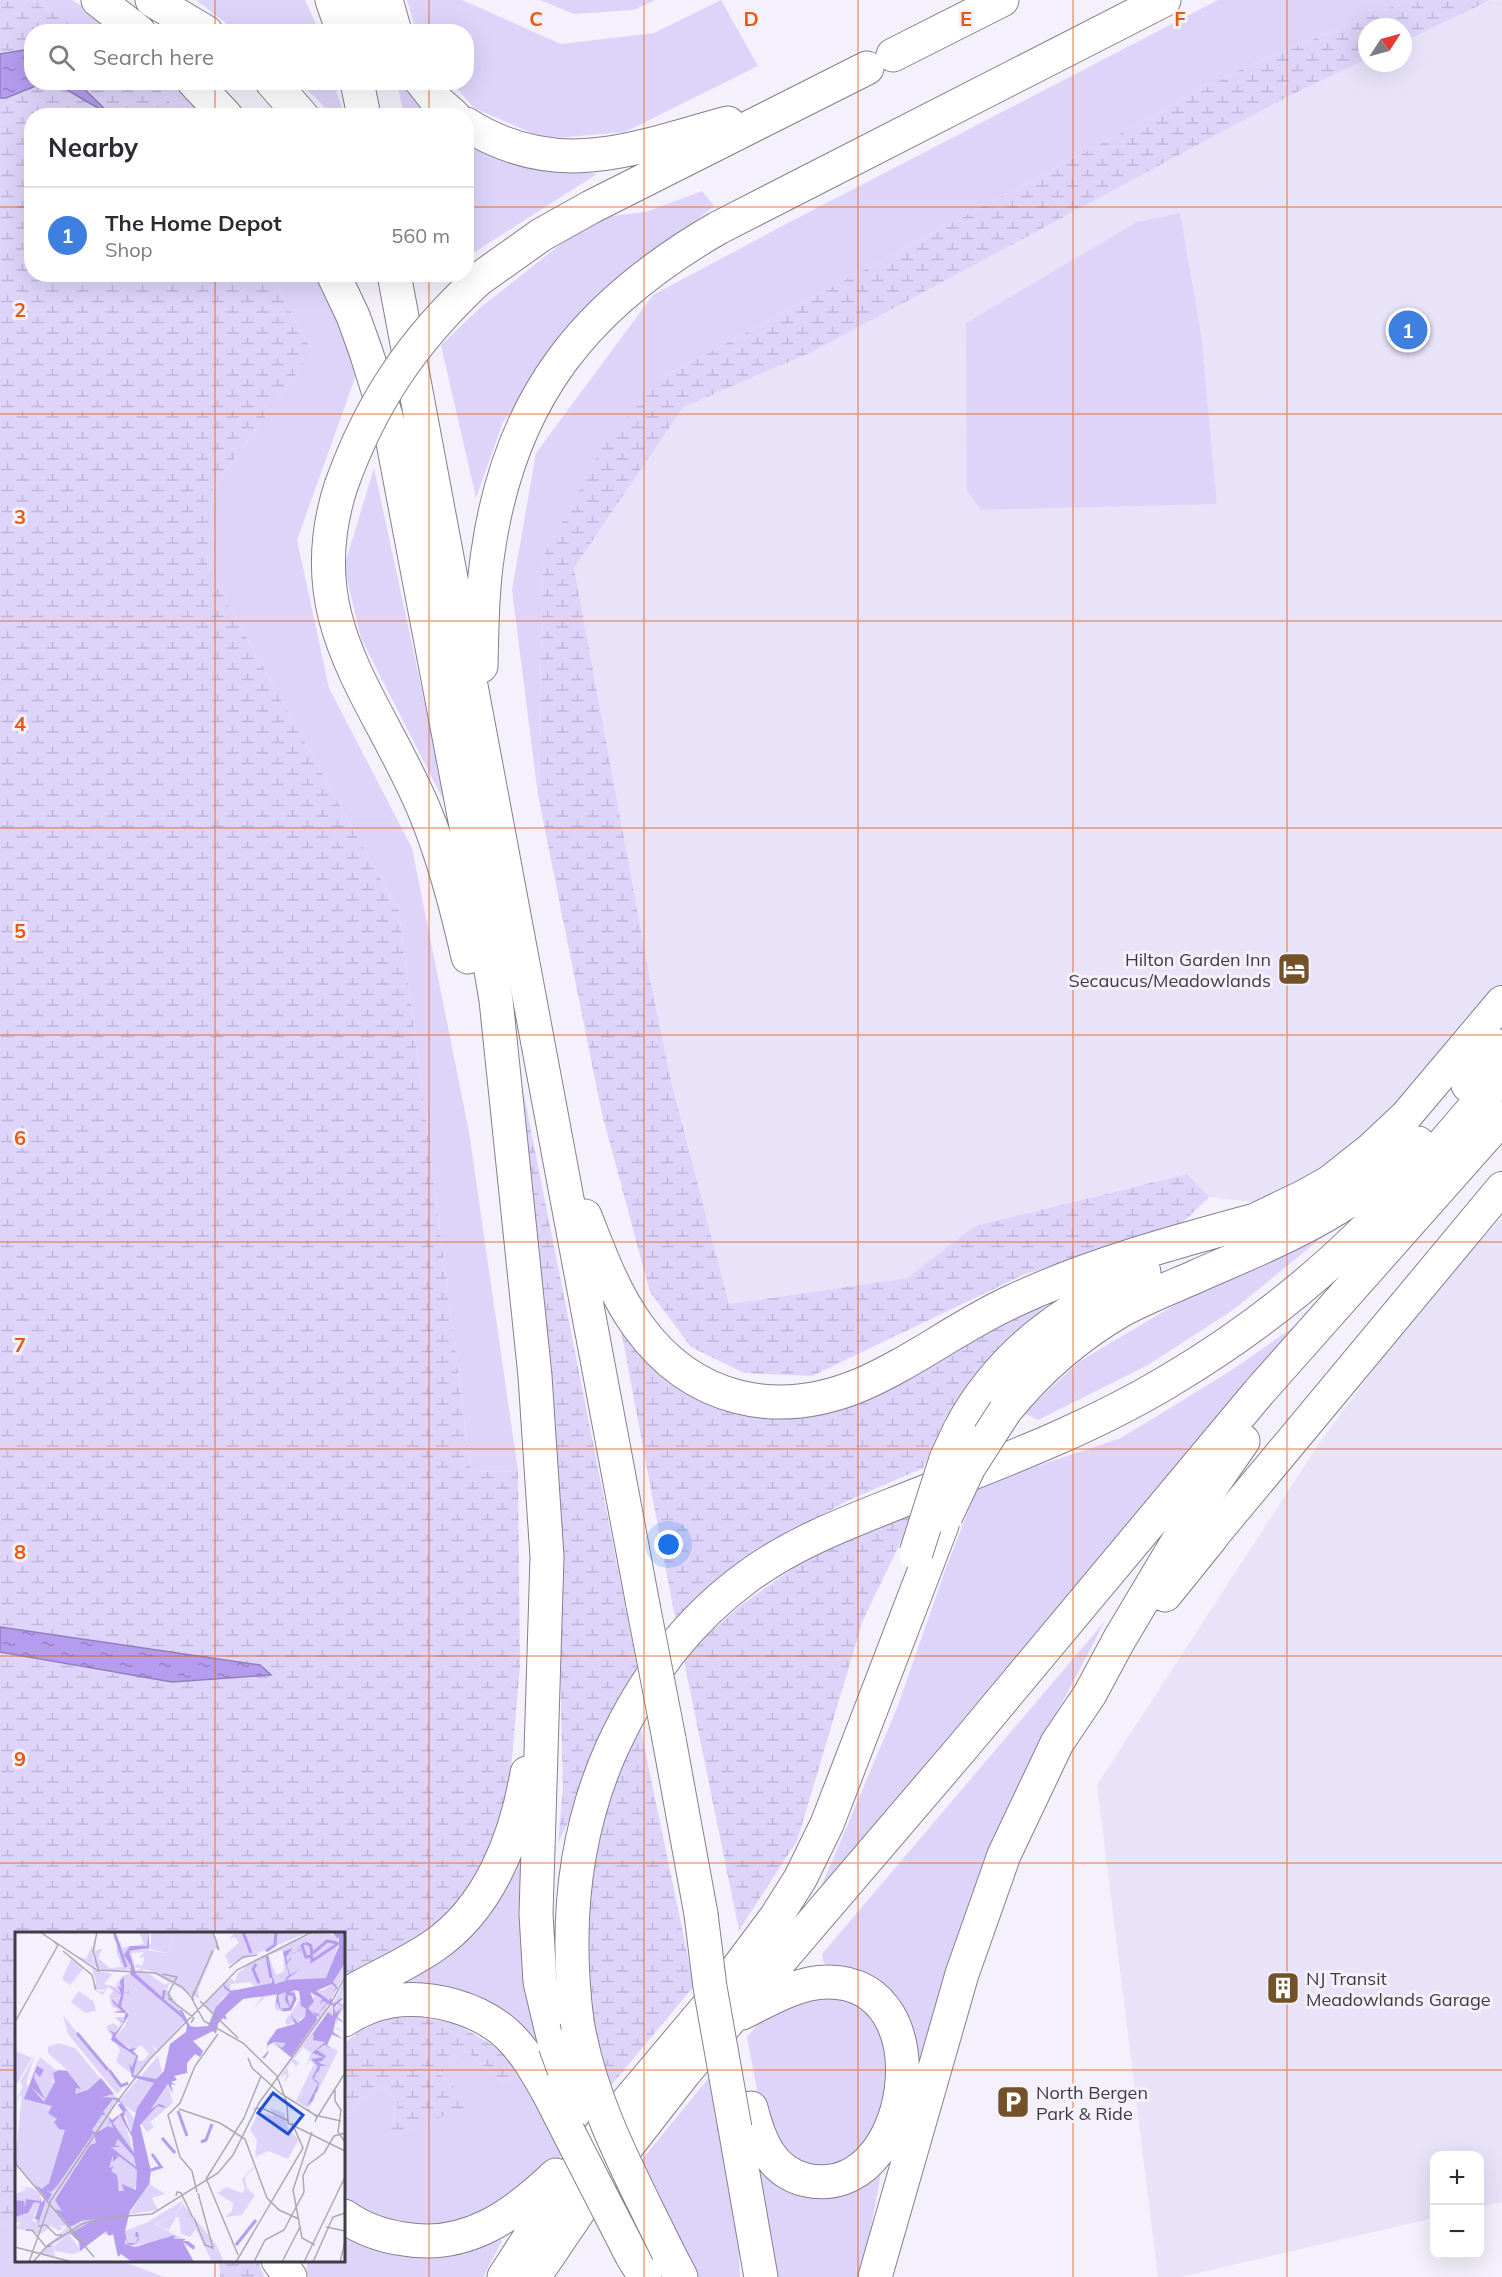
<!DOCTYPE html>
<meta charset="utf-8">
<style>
:root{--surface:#fff;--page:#f2f2f3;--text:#2b2b33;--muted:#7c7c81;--line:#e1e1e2;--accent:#735229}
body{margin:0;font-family:Mulish,sans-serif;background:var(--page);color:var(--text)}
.controls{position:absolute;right:18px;bottom:18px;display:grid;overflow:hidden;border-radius:12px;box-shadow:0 6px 24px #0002}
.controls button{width:54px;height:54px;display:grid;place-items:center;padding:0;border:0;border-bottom:2px solid var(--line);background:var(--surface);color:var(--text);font:30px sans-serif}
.compass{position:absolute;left:1358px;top:18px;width:54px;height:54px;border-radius:50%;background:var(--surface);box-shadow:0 6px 24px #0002;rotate:54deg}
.you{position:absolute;left:669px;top:1545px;width:21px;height:21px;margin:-15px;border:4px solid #fff;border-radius:50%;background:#1a73e8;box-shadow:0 0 0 9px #1a73e833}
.badge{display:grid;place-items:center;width:39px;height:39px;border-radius:50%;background:var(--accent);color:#fff;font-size:20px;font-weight:700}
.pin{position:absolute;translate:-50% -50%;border:3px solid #fff;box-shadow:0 2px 6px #0006}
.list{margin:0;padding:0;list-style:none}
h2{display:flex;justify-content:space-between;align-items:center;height:78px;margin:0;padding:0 24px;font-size:26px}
h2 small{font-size:20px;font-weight:400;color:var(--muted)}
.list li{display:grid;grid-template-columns:39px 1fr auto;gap:18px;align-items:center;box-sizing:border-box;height:96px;padding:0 24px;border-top:2px solid var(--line)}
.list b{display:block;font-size:22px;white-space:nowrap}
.list p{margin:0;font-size:20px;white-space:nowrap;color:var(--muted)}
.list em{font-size:20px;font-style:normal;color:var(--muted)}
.icon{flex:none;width:33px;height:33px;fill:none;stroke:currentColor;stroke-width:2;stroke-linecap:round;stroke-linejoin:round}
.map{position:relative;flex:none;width:1502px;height:2277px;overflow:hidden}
.search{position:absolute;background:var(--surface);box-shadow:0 6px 24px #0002;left:24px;top:24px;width:450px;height:66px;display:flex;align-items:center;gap:15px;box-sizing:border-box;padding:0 21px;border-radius:24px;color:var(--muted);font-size:22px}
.panel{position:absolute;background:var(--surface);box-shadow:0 6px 24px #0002;left:24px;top:108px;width:450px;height:174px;border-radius:24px}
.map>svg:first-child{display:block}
</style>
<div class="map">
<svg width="1502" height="2277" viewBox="0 0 1502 2277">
<defs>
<pattern id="wetland-marsh" width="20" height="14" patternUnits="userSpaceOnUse" patternTransform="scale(1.5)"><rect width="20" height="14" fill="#ded4fa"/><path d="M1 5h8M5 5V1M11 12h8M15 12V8" fill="none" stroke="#bfb7d8"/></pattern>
<pattern id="water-ripples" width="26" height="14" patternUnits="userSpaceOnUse" patternTransform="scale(1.5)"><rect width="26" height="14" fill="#b59cef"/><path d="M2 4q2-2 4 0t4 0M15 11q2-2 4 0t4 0" fill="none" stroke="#9480c3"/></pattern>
</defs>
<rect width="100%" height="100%" fill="#f4f1fd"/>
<path fill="#e8e3f9" d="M1502,0V1002L1389,1134L1258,1203L1209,1197L1186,1174L976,1226L907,1278L729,1304L672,1085L651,984L574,568L682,407L812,352L1287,97L1367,59V63H1403V42L1490,1Z
M1502,1220V2202L1480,2207V2156H1434V2218L1181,2277H1158L1097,1785L1320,1442L1453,1263Z"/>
<path fill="#ded4fa" d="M33,0H72L121,31H88L45,9Z
M196,0H305L319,31H236Z
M407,0H462L561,44L654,33L721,0L758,66L625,132L545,139L474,108L452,83L466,82V32L416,31Z
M540,0H655L634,10L574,14Z
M1218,0H1409L1243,68L661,378L543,558L538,795L512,590L536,453L653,295L786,224Z
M155,83H176L206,115H180Z
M299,83H334L344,115H331L316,98Z
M397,83H401L441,115H404Z
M467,137L480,148L597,174L467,257Z
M702,191L714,206L588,309L503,422L476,498L441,345L481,307L594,218L646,212Z
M1180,213L1201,334L1217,504L981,510L967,491L966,323L1137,222Z
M271,275H319L360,364L297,540L329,688L412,848L469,1132L518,1471L471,1472L399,912L207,566L213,488L312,352Z
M374,468L447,807L361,638L344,567Z
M1326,1234L1233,1310L1148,1365L1038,1420L1024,1413L1080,1361L1190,1296Z
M1305,1319L819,1892L897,1708L946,1568L978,1486L1121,1438L1232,1370Z
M1105,1621L1014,1794L922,2066L909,2035L864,1976L824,1963L822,1954Z
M522,1852L556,2083L509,2023L344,2007Z
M821,1993L862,2007L883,2031L891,2083L864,2150L823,2170L790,2157L762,2117L747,2037L766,2015Z
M465,2050L504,2083L521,2073L566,2151L544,2175L468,2225L400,2229L344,2202V2124L357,2102L383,2086L398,2104L389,2137L472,2105L440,2074Z
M712,2074L739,2250L740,2277H695L640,2162Z
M753,2140L851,2187L881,2173L862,2277H777Z
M16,2215V2260L122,2261L164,2277H0V2228Z
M344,2228L497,2235L502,2241L483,2277H310L305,2275L308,2261L344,2260Z"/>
<path fill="url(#wetland-marsh)" d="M0,0H33L45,9L88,31L32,32L31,49L0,54Z
M1409,0H1491L1403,42V27H1367V59L1287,97L812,352L683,407L574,568L651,984L672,1085L729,1304L907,1278L975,1226L1187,1174L1209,1197L1176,1229L1025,1274L812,1376L744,1373L691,1347L650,1292L602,1114L538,795L543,558L602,447L661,378L1243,68Z
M55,82L110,115L32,116V274L271,275L312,352L213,488L207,566L399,912L471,1472L518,1471L520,1666L508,1805L478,1878L434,1934L344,1987V1934H16V2215L0,2228V1652L113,1673L270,1674L260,1665L0,1627V98H6L43,83Z
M78,83H155L180,115L111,116Z
M521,1080L639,1675L558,1843L563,1788L555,1445Z
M1058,1294L985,1363L945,1419L923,1468L847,1501L758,1551L676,1623L618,1314L653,1363L713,1406L789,1420L870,1399L936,1359Z
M920,1502L863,1620L797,1841L739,1930L683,1656L740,1606L823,1547Z
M639,1721L694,1986L608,2089L595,2045L590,2000L586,1913L605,1813Z
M420,2017L457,2024L499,2049L521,2073L504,2083L465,2050L440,2074L473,2105L389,2137L398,2104L383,2086L357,2102L344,2124V2043L359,2032L387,2018Z
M219,2261H258L264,2277H220Z"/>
<path fill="url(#water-ripples)" stroke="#917fbb" stroke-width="1.5" d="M31,49L32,82L43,83L6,98H0V54Z
M55,83H78L111,115H110Z
M0,1627L260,1665L271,1675L172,1682L0,1652Z"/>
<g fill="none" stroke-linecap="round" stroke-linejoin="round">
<defs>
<path id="primary" d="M1252,1221L1304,1196L1329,1182L1372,1148L1406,1116L1502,1002
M1211,1538L1502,1188"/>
<path id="motorway" d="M98,0L139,32
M152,0L206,32
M332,0L343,32
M363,0L368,32
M386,0L395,32
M893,55L1002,0
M194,82L226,116
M272,82L302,116
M357,82L364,116
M422,82L437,101L454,116
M466,124C558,182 634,148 728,123
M333,274L353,316L366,352L391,432L471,852L496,1000L535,1376L547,1557L536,1914L540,1982L555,2045
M394,274L643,1605
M479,279L541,235L591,207L867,68
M341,486C297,622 377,696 425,812C444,858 457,908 468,957
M481,666C482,628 482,590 488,552C510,398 585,305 718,228L1164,0
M1468,1085L1502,1046
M585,1216C600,1254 614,1293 638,1326C692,1401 776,1420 860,1385C912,1363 959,1326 1011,1302C1087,1266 1171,1243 1252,1221
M1005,1411C1038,1370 1077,1336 1122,1310C1146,1297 1172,1287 1197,1276C1281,1239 1354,1211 1418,1143
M959,1431C999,1354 1067,1306 1144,1272
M1165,1595L1211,1538
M669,1739L701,1914
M344,1996C372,1979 404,1966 432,1947C489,1909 516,1838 527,1773
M742,2013C768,2000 798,1982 827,1982C946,1980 913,2204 806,2180C771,2172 759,2140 751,2108
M344,2020C358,2011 374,2004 391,2001C431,1995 479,2008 508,2035C525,2051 537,2073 548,2092
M577,2021C565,1927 573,1835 612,1748C643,1680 687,1621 747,1577C797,1540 857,1519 914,1496C1000,1462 1087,1430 1167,1382C1240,1339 1310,1285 1370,1225C1417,1177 1459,1125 1502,1075
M735,2128L761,2277
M344,2216C362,2229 382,2236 404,2239C465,2250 513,2216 556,2175
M668,2252L681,2277
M632,2256L645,2277
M278,2260L290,2277
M504,2277L551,2204L603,2131L720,1992L776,1917L800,1879L827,1824L942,1525
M534,2277L591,2193L685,2072L962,1748L1259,1392L1502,1118
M875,2277L962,1974L1004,1855L1057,1743L1090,1694L1119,1640L1203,1499L1243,1441"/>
</defs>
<use href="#primary" stroke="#84808e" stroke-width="34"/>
<use href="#motorway" stroke="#84808e" stroke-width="35"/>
<use href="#primary" stroke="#fff" stroke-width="32"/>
<use href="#motorway" stroke="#fff" stroke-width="33"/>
<defs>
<path id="motorway-bridge" d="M341,486C371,402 413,340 479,279
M946,1516L969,1467L1005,1411
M916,1553L946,1459L959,1431
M643,1605L669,1739
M701,1914L710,1987L735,2128
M577,2021C591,2105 631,2176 668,2252
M555,2045L578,2108
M548,2092L632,2256"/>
</defs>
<use href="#motorway-bridge" stroke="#84808e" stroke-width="35" stroke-linecap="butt"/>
<use href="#motorway-bridge" stroke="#fff" stroke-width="33"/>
</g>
<path fill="none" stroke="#e8590c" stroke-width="1.5" stroke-opacity="0.55" d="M215,0V32M429,0V32M644,0V2277M858,0V2277M1073,0V2277M1287,0V2277M215,82V116M429,82V116M0,207H32M466,207H1502M215,274V1934M429,274V2277M0,414H1502M0,621H1502M0,828H1502M0,1035H1502M0,1242H1502M0,1449H1502M0,1656H1502M0,1863H1502M0,2070H16M344,2070H1502M215,2260V2277"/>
<defs>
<symbol id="hotel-square" viewBox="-11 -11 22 22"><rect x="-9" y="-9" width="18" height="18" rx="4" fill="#735229" stroke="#f4f1fd"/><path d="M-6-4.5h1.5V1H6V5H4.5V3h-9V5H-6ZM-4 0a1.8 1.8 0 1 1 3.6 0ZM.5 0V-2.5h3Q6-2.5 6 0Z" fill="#fff"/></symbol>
<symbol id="building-square" viewBox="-11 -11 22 22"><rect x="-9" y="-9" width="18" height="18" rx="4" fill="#735229" stroke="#f4f1fd"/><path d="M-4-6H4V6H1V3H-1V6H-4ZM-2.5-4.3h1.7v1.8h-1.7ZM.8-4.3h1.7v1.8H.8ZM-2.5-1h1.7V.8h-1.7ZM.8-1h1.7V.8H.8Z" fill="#fff"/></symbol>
<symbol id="parking-square" viewBox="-11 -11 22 22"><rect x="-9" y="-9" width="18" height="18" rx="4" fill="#735229" stroke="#f4f1fd"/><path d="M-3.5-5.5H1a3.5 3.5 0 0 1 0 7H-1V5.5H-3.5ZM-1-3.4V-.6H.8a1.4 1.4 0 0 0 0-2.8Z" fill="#fff"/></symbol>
</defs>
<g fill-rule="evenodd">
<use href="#hotel-square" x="1275" y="950" width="38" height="38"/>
<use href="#building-square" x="1264" y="1969" width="38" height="38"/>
<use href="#parking-square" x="994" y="2083" width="38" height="38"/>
</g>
<g text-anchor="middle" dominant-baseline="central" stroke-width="6" stroke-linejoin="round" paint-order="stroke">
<g font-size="18" fill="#3d3c42" stroke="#f4f1fd" text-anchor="start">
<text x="1271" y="959" text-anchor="end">Hilton Garden Inn<tspan x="1271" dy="21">Secaucus/Meadowlands</tspan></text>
<text x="1306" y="1978">NJ Transit<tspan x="1306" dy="21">Meadowlands Garage</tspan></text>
<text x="1036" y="2092">North Bergen<tspan x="1036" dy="21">Park &amp; Ride</tspan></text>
</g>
</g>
<g transform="translate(15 1932)">
<rect width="330" height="330" fill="#f4f1fd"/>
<path d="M161,0H198L203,10L183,58L184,67L127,35L131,18L152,21ZM48,83L107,157L102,162L53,102ZM43,111L60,116L101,165L33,297L25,302L0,296L21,290L27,268L36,261L23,258L0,230L7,162L2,167L8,154L5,150L20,123L11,151L49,193L52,153L38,142L40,150L32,148L23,131L25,125L42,139L52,138L33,121V115ZM135,247L136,253L150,262L137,266L143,278L115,282ZM169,268L160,284L139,292L161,302L145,296L118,316L134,289ZM54,303L65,317L71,316L59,322L39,319L40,313Z" fill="#ded4fa"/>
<path d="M124,0H134L133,11L131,15L114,17L116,38L89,39L58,23L71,27L77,14L78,27L81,30L79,20V11L81,6L80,19L87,16L83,26L95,36L107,35L101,18L105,9L107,16L129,12ZM136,0H161L152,21L135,17L130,19L132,24L124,26L129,20L116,21L121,39L126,36L120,35L121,32L147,40L127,37L150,53L155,50L152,57L172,87L121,42L114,19L128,18L136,12ZM220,0H294L214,33L210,23L224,11L220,5L214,7ZM301,0L324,4L317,38L311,46L239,54L235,50L216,52L215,58L222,57L208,65L198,81L189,72L216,46L220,50L223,41L241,27ZM268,18L269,39L261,43L253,23ZM330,31V43L315,69L300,59L309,58L317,52ZM77,36L97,42L89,52L100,55L107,44L117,41L170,89L142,119L140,115L138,114L141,120L121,144L118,142L122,128L128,129L134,122L126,113L115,120L121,124L115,141L101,129L105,118L91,95L98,91L104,95L105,90L99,85H109L110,81H98L104,77L97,75L94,64L98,59L93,55L88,63L79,58L78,52L80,50V58L87,60L91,58L81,57V50ZM109,45L106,74L114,82L110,94L100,105L117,118L114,120L98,103L112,82L103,74ZM330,48L326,71L330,74L323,85L330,91L322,88L321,95L330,101L321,97L319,101L329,107L317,103L312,113L323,119L296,173L291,175L281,169L299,132L295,128L290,137L296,121L288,115L279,127L284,131L281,135L277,129L272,136L274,144L269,151L272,141L265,146L277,127L317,74L318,84L313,80V87L309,85L296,103L301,99L298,107L310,110L300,118L307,124V128L301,125L298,128L305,136L301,129H307L309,124L301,118L312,114L321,96L320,75L326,73L323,68L318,72ZM280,58L281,66L273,79L261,78V63L250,65L238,77L247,65L240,64ZM64,59L79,70L81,79L70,81L56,70ZM286,60L297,66L291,75H286L292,77L289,86H284L286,90L279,89L286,94L292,80L296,86L288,96H278L276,100L273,94H281L280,90L272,93L270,89L285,68L287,74ZM293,60L311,70L310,76L315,73L276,126L258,111L253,114L254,118V120L250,126L254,118L253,114L254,111L274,109L273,99L276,103L281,98L285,102L295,96L297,92L293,90L298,85L302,89L293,76L299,64ZM143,124L147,140L141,147H126L140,151L120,181L110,174L119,186L117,202L105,168ZM22,129L32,148L40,151L38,141L44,138L52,153L53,163L70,159L90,180L98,166L91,167L87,165V162L93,165V160L98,161L101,166L93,186L99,194V188L107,182L119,221L102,198L119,225L121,236L102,221L122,237L124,249L114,267L100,252L105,267L107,264L111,268L102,276L98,303L88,302L72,313L59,301L38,312L40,325L25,321L52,295L43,293L48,296L44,299L35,293V285L31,286L40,261L31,258L33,252L30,256L28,257L49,198L43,197L33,174L9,167ZM153,153L158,171L135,190L139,195L132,200L126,192ZM257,160L255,176L269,181L273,197L284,207L273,227L253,219L237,228L252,218L240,225L242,208L235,198L243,181L259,184L255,176ZM238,235V237L230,245L232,257L240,263L227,283L210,285L217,279L218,271L202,261L211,255L227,261L230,257L227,247ZM5,254L17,256L25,262V271L17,288L21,290L0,296L6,291L0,290V282L10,283L19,269L12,267L10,275L8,269L0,268L1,262L12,257ZM168,272L201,312L209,330H197L181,297L175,305L166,302L164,286L161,285L154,298L140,292L160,284ZM133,290L135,295L139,293L169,307L112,314L110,299Z" fill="#ded4fa" fill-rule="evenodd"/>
<path d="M56,27L69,36L55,53L47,47ZM0,119L17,126L0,155Z" fill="#ded4fa"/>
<path d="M134,0V16L114,19L121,42L147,65L148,58L151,59L149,67L168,83L164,78H167L175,94L181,95L193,94L201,75L215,60L210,57L208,53L215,47L209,53L216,59L257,51V44L260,52L270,49L271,46L274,43L268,20L275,17L278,16L272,23L284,19L283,14L286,20L287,23L285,19L271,24L273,32L274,27L277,25L272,33L275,43L285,37L271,48L311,46L324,14V4L323,7L317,0H330V31L318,50L323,56L318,60L321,56L317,52L301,59L315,69V66H316L318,72L325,67L329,66L323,71L330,75L322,72L319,76L321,81L327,75L322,85L330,91L321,86L318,100L328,107L317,102L312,113L316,117L310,113L302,118L311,124L307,129L302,130L312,134H305L304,139L301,141L300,145L298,146L304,151L302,160H300V162L298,168L291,175L303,152L297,146L303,134L296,127L308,125L297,121L310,110L298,108L299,102L296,104L313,80L318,84V74L313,72L303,81L305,85L301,83L302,88L276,125L259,111L267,116L271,111L259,110L253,113V121L250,126H247L253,119L252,111L262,97L280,92L276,83L283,91L290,85L291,77L286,74L284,59L279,58L272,62L275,76L270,68L271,60L263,63L266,79L262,70L260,77L262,62L228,67L210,83L212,88L208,86L203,92L201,102L198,99L178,109L188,119L185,125L180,122L172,131V141L159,144L162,148L156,150L161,153L156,152L158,162L153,152L136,177L144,172L148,173L151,176L142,174L125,193L136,239L134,252L115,279L110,299L112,311H121L122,307L124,306L120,304L121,300H123L124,307L121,311L117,313L112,312L110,307V312L120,315L160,303L159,307H171L168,309H173L180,314L179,318L168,310L179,330H117L106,322L103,325L98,302L94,304L91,299L65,319L64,310L55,301L79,288L97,285L66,289L55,295L40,277L47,279L40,268L75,213L81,211L79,201L42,254L36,260L31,258L37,262L33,269L20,253L27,257L34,251L50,198L44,197L39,190L42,187L33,181L37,174L9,167L22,134L29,138L25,145L20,140L19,146L30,167L16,155L29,170L40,150L38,141L44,138L52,139L66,157L61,156L60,162L73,158L86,146L99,162L87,165L103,166L113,180L110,178L109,185L116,201L122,176L139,151L117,145L114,132L117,135L121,124L96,108L98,102L94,98L100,101L108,91L101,85L108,90L111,81L99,80L107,79L98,71L97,67L103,73L106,63L92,52L106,62L103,54L106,56L105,49L109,45V61L114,60L111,55L114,59V60L113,61H109L106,74L114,83L100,105L114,117L122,116L118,119L123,124L118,143L141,147L149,139L155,112L171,100L172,93L167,86L115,42L116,34L109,23L115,14H132ZM295,60L307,67L305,73L308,69L312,71L302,82L298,79L300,84L293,76L299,70ZM98,167L106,171L103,173L108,180L97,188L93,184L95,190L91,193L96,190L98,196L93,194L81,201L77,198L87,183H91L88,180ZM105,183L117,205L119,221L98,191ZM103,207L119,225L121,235L96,215H106L100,213ZM98,223V230L104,224L122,238L121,258L107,252L109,259H104L102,243L96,239L99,234L94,236ZM26,264V271L30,268V271L23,292V288L16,285L20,286L25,271L19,270L13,281L0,285V268L9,269L10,275L11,267L25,269Z" fill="#b59cef" fill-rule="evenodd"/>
<path fill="none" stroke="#b59cef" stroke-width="3" d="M99,0L111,35M228,0L236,21M290,11L287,14L291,25L298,24M291,11L296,14L297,29L324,11M251,19L260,13L261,0M298,21L312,9L323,11M252,24L256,46M241,32L238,37L244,51M267,78L275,77L280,67L278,62H272M62,101L93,138M94,138L106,154L113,151M163,179L172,204M147,206L160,221M186,210L191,208L197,192M136,238L146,235L137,222M221,313L241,288"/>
<path fill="none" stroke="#aba9b2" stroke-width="1.5" d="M25,0L82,38L141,41L167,55L179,68M82,0L78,19L84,40M198,0L204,18L201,14M48,19L77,43L81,58M214,36L228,25L242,23M147,42L162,45L153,62L157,68M179,59L177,67L189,89L228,111L262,144L272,171L273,191L330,219M178,64L198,18M153,66L179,86L176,91M185,69L223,106M0,90L43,13L38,9M233,126L237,136L265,161L300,183L326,189M320,158V169L326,178L323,200L330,210M164,177L205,191L230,207L252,266L264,278L284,287M239,177L247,176L274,189M292,177L302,185L300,190M301,187L330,141M297,200L278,258L287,306L300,313M0,231L79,325M191,246L223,323M191,247L229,186L246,144M182,260L177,239L165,225L153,183L165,171L180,134L203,102M161,264L162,260L166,261L178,286M179,286L190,313L198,316L183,261M23,294L31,293L41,303H47M311,295L330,299M11,298H17L31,315L36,314M0,315L57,330M14,330L36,268L101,171L134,128L222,38L297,0M18,330L33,313L67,292L86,286L137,282L203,241L218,223L244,171L315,73L330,45M221,330L288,216L277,191M239,330L250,308L269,298L289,260L288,244L293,233L309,221L319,204L330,201M267,330L285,295M289,330L330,245M298,330L318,285L330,281M325,330L330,310"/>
<path fill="#1d4ed8" fill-opacity="0.15" stroke="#1d4ed8" stroke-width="3" d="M258,161L288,183L273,202L243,181Z"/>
<rect width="330" height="330" fill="none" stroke="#3d3c42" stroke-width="3"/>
</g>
<g font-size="20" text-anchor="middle" font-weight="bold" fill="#e8590c" stroke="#f4f1fd" stroke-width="6" stroke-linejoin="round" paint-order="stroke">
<text x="536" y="26">C</text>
<text x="751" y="26">D</text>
<text x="966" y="26">E</text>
<text x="1180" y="26">F</text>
<text x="20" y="317">2</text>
<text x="20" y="524">3</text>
<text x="20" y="731">4</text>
<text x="20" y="938">5</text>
<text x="20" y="1145">6</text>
<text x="20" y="1352">7</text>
<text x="20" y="1559">8</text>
<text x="20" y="1766">9</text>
</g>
</svg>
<div class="controls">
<button>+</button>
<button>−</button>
</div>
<svg class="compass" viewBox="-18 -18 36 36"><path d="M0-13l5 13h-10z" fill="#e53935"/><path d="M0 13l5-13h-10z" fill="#7c7c81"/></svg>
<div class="you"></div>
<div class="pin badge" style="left:1408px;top:330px;background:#3f7fe0">1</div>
<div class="search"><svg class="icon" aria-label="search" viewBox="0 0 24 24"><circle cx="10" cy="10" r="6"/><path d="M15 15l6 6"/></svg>Search here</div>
<section class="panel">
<h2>Nearby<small></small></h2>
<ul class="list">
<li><span class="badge" style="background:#3f7fe0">1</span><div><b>The Home Depot</b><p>Shop</p></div><em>560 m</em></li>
</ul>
</section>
</div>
